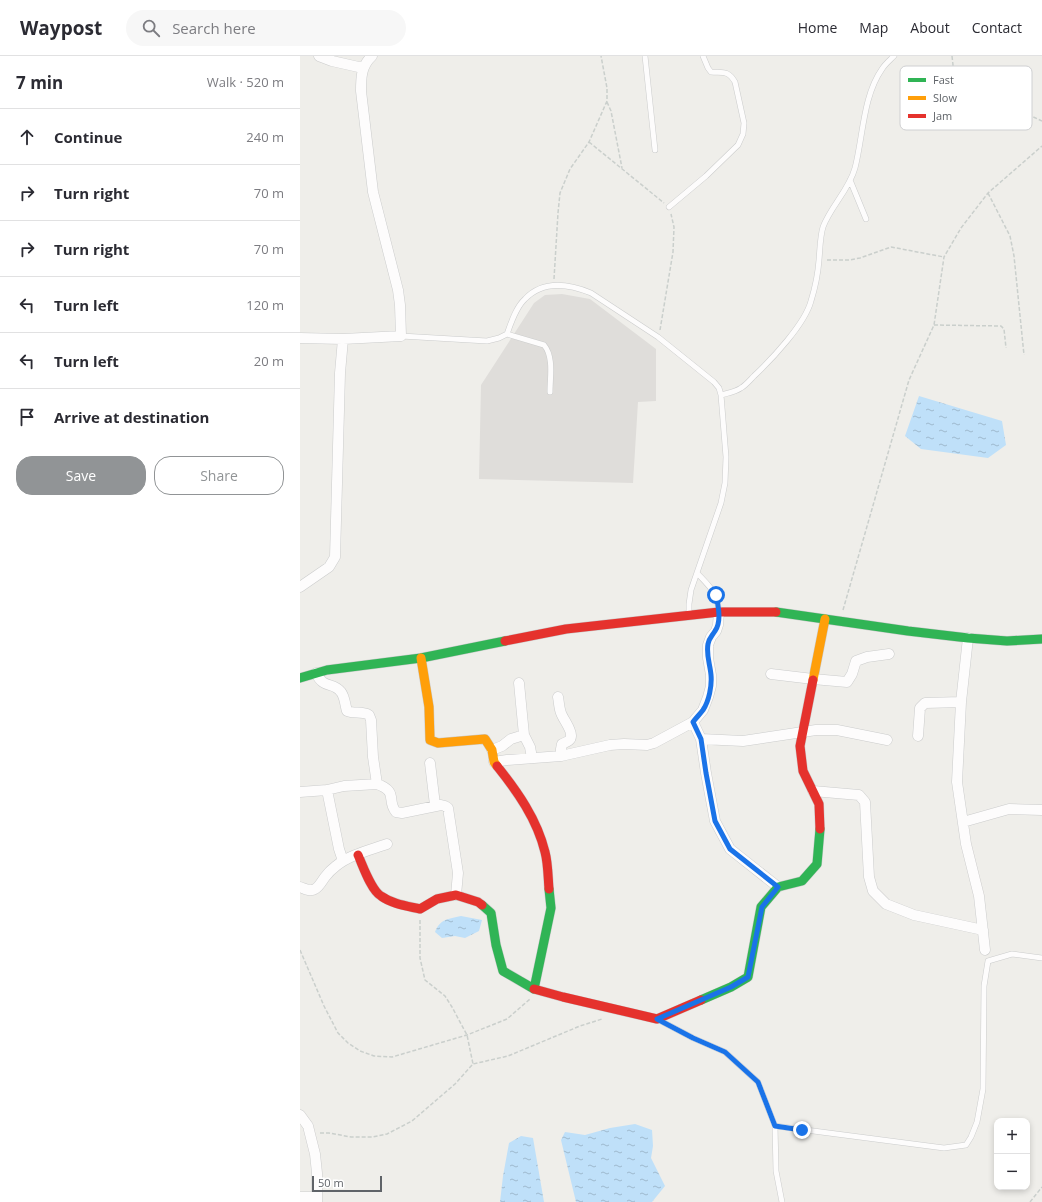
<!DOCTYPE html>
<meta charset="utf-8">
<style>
:root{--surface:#fff;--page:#f7f7f7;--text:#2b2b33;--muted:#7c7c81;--line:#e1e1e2;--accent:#919496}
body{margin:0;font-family:"Open Sans",sans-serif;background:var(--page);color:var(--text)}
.controls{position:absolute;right:12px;bottom:12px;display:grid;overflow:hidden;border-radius:8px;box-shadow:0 2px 6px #0003}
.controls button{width:36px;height:36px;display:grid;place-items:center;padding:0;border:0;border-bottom:1px solid var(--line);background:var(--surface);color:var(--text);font:20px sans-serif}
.scale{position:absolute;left:12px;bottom:10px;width:70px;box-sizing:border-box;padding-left:4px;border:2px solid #5f6368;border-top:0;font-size:11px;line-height:14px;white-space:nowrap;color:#5f6368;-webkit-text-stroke:3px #fff;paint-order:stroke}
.stop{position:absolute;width:12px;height:12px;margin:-9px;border:3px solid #1a73e8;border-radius:50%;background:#fff}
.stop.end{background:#1a73e8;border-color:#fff;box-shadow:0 1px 4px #0008}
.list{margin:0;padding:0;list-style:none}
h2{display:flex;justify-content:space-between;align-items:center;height:52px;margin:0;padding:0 16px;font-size:17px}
h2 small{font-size:13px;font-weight:400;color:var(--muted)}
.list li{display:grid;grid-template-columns:26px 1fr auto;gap:12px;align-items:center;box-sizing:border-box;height:56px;padding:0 16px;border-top:1px solid var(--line)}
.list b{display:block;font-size:15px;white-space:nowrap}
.list em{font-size:13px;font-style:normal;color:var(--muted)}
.actions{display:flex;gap:8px;padding:12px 16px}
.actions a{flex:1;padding:9px 0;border:1px solid var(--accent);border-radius:16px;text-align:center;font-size:14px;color:var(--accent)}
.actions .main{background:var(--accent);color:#fff}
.icon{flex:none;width:22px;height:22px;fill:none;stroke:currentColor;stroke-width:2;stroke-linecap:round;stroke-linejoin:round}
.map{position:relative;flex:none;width:742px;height:1146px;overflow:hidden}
header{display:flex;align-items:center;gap:24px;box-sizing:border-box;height:56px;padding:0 20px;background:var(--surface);border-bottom:1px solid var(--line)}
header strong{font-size:19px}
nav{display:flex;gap:22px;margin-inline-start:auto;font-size:14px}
.search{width:280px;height:36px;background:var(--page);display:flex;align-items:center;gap:10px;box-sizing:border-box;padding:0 14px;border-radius:22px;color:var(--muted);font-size:15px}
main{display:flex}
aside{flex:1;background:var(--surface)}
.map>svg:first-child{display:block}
</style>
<header>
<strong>Waypost</strong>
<div class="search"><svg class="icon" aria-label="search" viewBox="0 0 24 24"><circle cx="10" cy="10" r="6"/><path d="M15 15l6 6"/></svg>Search here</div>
<nav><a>Home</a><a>Map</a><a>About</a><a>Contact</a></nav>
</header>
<main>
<aside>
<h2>7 min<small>Walk · 520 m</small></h2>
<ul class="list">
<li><svg class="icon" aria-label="ahead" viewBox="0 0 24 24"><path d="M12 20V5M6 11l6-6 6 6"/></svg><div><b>Continue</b></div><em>240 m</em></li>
<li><svg class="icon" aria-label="right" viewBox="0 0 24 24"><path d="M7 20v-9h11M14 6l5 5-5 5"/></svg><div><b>Turn right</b></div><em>70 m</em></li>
<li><svg class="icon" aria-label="right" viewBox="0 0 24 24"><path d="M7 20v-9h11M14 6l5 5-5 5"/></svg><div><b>Turn right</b></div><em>70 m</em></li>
<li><svg class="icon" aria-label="left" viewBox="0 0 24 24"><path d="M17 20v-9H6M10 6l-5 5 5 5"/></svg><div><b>Turn left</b></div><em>120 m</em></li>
<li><svg class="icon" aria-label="left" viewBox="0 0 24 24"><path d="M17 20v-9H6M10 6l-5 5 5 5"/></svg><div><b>Turn left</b></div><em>20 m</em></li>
<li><svg class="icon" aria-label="arrive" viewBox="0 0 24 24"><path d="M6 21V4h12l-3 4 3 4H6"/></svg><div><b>Arrive at destination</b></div></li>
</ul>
<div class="actions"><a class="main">Save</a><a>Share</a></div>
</aside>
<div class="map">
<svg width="742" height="1146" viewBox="0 0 742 1146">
<defs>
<pattern id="water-ripples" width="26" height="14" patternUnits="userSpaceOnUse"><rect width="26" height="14" fill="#bfe0f9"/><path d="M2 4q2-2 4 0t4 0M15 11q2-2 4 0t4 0" fill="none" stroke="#9eb9cd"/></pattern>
</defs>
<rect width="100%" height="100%" fill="#efeeea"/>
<path fill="#dfddda" d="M262,238L290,243L356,293V345L338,346L333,427L179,423L181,329L234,247L245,239Z"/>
<path fill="url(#water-ripples)" d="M619,340L702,365L706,389L688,402L621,393L605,380Z
M161,860L182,864L179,875L165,882L155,880L142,882L135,876C140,863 148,863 161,860Z
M335,1068L352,1074L353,1090L351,1102L365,1130L352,1146H276L261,1084L265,1076L285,1079L310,1072Z
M221,1080L233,1082L244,1146H200L203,1120L209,1087Z"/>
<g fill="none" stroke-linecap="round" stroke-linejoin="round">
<defs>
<path id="lane" d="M345,0L355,94
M550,124L566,163
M369,151L406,120L438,89L443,78L444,67L435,26C428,14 423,17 411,16L408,12L403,0
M207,278L244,289C254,301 250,321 250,336
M101,280L187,285L199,282L207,278C211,267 216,251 225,243C243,224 269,228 291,237L358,281L414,326L419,332L421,339L426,401L425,427L421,447L391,534L389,548V558
M421,339C428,337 435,336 441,332C446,329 450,324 454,320C472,303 505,268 511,245C515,232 518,218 519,204C520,193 520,181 523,171C531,150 549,134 555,112C563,81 563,40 582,13C585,8 590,4 594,0
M397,517C411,532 416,535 419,555
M359,964L393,982L425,996L458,1026L475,1070L476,1115L482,1146
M475,1070L644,1092L666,1089L671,1081L677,1066L683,1033L684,930L688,905L712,898L742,902"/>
<path id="street" d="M19,0L32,5L63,12
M0,282L43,283
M0,531L29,511L35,501L40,317L43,283L101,280L100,249L98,234L73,136L61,35C61,22 61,10 72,0
M668,582L661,646L657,726L666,788L679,840L685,894
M16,617C24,634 33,625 41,636C45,641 45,649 47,655C54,658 62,655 69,659L71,664L73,701L77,728C99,736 86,744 96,756L102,757L141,749L145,750L148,752L158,817L156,839
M471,618L513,623L547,626L552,618L556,605L567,601L589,598
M219,627L224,679L230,691L232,702
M258,641C259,646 259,652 261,657C263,663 272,674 271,680C271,685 266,686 262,688L261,693V700
M393,666L401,683L406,717L415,765L430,793L478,831
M618,680L620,652L625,647L661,646
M401,683L443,685L516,674H537L587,684
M192,694L202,690L211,683L224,679
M194,706L207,704L261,700L310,689L324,688L347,689L354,687L393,666L403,654L408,641L411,630V619L408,602V589L411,581L416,575L418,569L419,556
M130,707L135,749
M27,734L39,793L43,805
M513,735L559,739L565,746L569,821L573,835L586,848L614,859L683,874
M0,736L27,734L44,730L77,728
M663,766L709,753L742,754
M0,831C5,833 10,836 15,833C19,831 22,825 25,821C28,817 32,813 36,810C49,799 70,794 87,788
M0,1059L8,1070L15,1098L17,1117V1146
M0,1141H17"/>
<path id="fast" d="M476,556L608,575L668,582L707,585L742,583
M0,622L27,614L121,602L205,585
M182,849L191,857L196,889L203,915L234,933L251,852L249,833
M401,944L431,931L448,921L461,851L478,831L502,825L517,808L520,773"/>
<path id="slow" d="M121,602L129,651L130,684L138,687L185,683L192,694L194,706L197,710
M513,624L525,563"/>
<path id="jam" d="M205,585L266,573L419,556H476
M513,624L500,690L503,715L519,748L520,773
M197,710C217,735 237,763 245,796C248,807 248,821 249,833
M58,799C63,810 71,834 81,840C92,848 107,850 120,853L137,843L156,839L178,846L182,849
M234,933L263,941L357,963L401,944"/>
</defs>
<use href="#lane" stroke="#cbcccc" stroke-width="6"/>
<use href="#street" stroke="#cbcccc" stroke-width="11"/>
<use href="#fast" stroke="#cacacb" stroke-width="10"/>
<use href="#slow" stroke="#cacacb" stroke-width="10"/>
<use href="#jam" stroke="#cacacb" stroke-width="10"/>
<path stroke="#cacfcc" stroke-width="1.5" stroke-dasharray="4 2" stroke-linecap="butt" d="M652,0L654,18L659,33L668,39L684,46L702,53L727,58L742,65
M307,46L311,55L322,112
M289,86L364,147
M688,137L710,180L714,200L724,299
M527,204H549L560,202L591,191L644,201
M254,223L258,157L260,137L270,113L289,86L307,45V32L301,0
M634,269L701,270L704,273L706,292
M360,274L373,196L374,171L371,158
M543,554L609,324L634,269L644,201L661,172L688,137L742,90
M120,864V902L125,924L145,940L152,951L167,979L173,1008
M0,894L24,950L38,977L48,987L60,995L74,1000L92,1001L167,979L207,963L230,943
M20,1077H29L51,1081H72L87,1078L112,1065L155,1028L173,1008L208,1000L280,970L302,963
M730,1146L742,1131"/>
<use href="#lane" stroke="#fdfcfc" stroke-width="5"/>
<use href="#street" stroke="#fdfcfc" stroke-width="10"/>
<use href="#fast" stroke="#30b455" stroke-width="9"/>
<use href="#slow" stroke="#ff9f0a" stroke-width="9"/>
<use href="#jam" stroke="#e5322d" stroke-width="9"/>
</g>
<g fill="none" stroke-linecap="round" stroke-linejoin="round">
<path stroke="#1a73e8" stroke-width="5" d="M416,539C418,549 422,565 415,575C412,580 409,582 408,588C406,599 410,608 411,619C412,630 409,645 403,654C400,658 396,662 393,666L401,683L406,717L415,765L430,793L478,831L462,851L448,921L431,931L357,963L393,982L425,996L458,1026L475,1070L502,1074"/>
</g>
<rect x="600" y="10" width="132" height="64" rx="6" fill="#fff" stroke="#cfd0d2" stroke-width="1"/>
<rect x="608" y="22" width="18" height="4" fill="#30b455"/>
<rect x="608" y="40" width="18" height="4" fill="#ff9f0a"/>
<rect x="608" y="58" width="18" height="4" fill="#e5322d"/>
<g font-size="11" fill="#5f6368">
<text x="633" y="28">Fast</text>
<text x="633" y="46">Slow</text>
<text x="633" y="64">Jam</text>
</g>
</svg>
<div class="controls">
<button>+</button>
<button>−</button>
</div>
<div class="scale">50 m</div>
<div class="stop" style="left:416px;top:539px"></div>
<div class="stop end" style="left:502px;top:1074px"></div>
</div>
</main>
